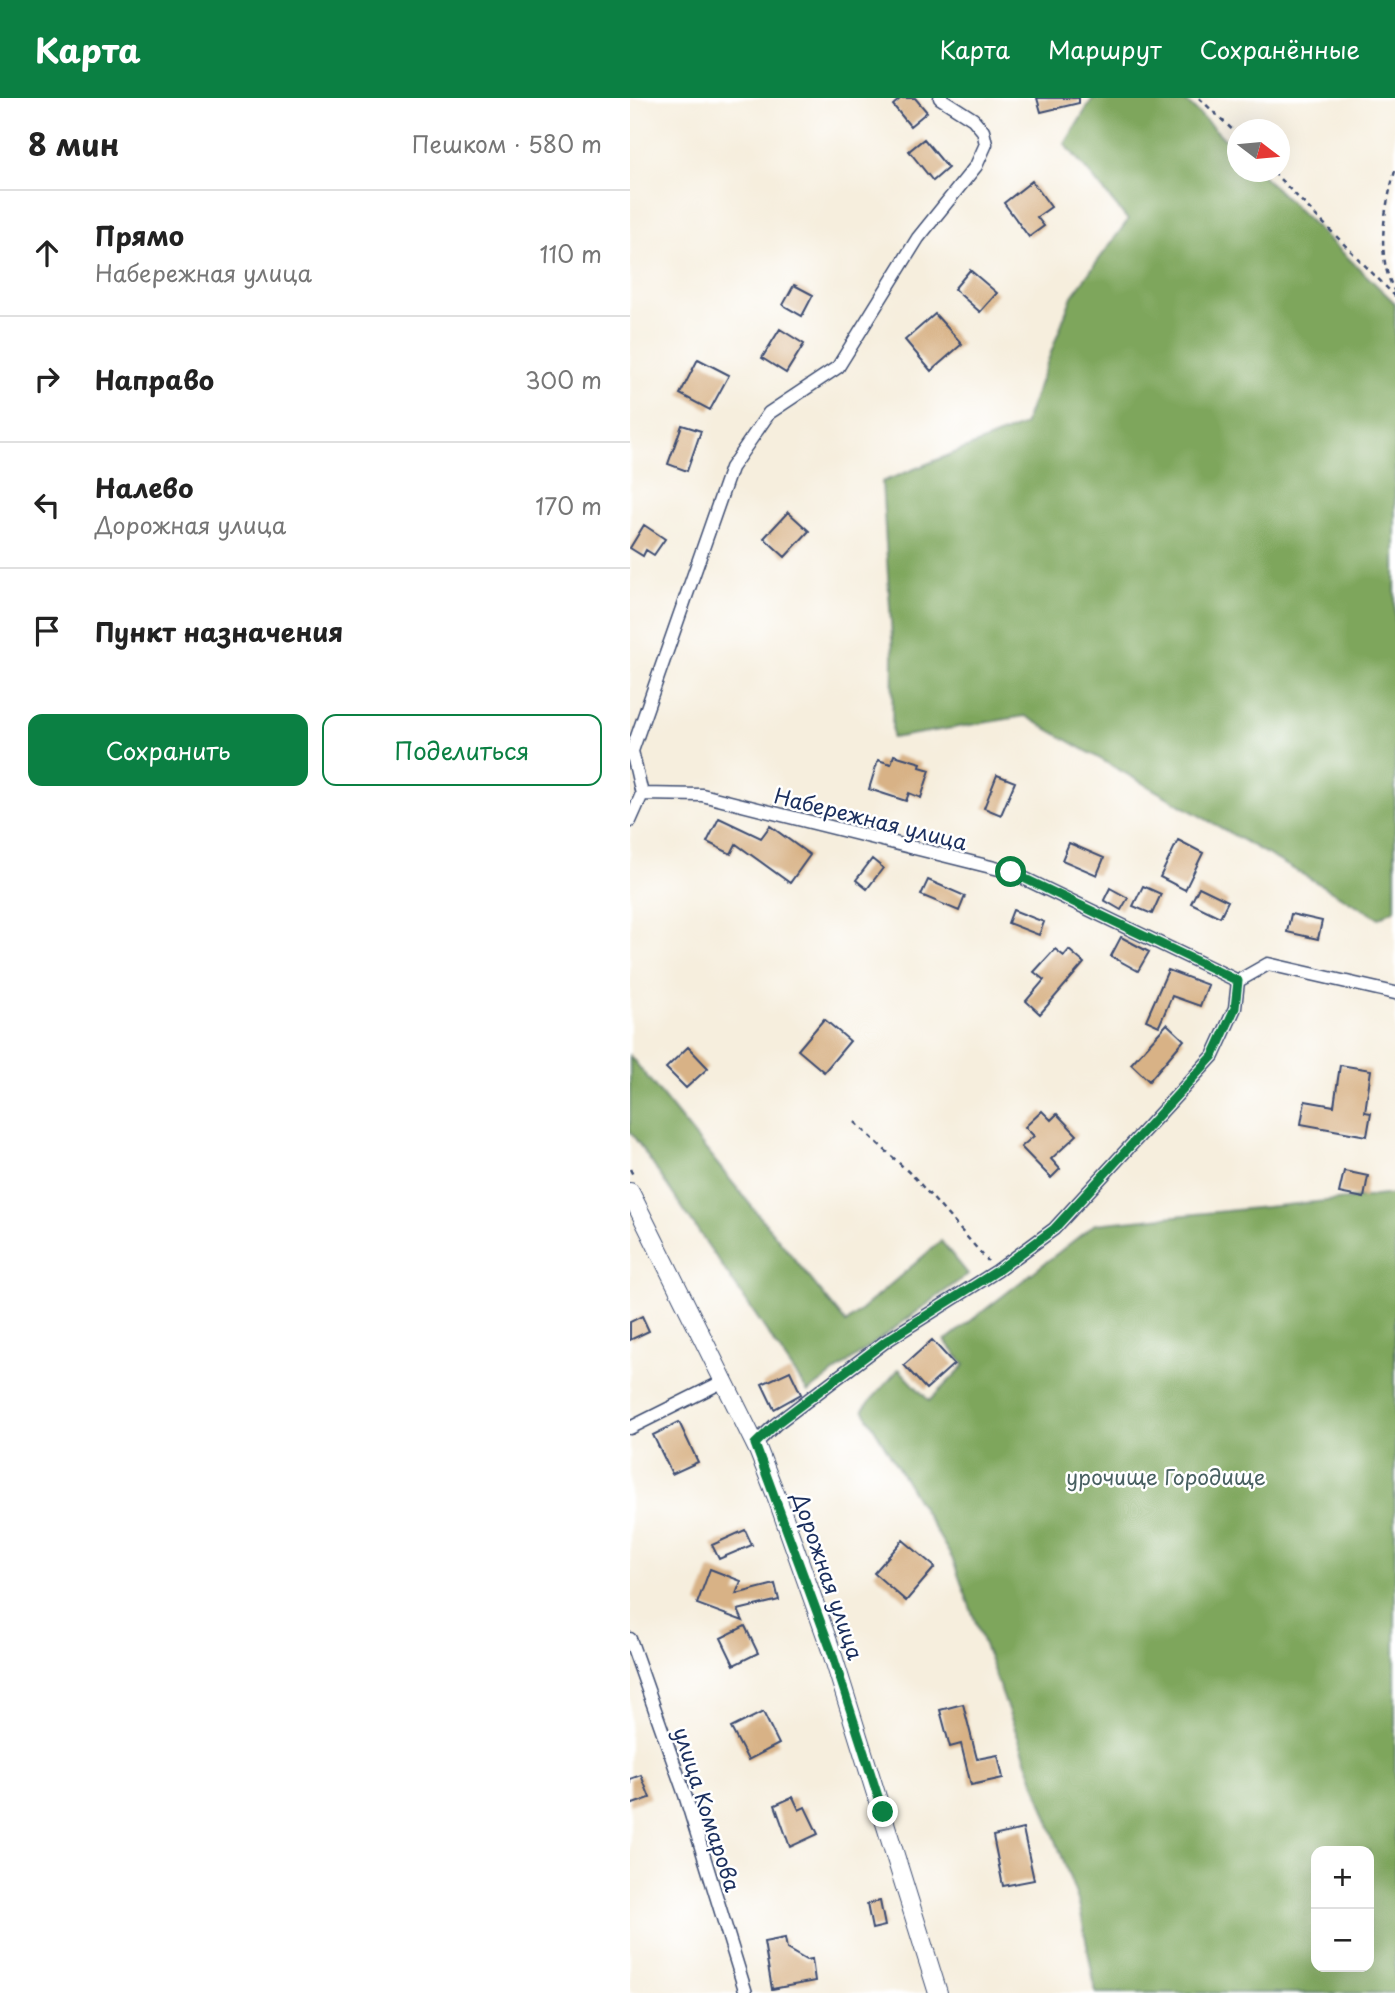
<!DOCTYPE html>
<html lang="ru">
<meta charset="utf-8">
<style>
:root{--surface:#fff;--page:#f2f2f2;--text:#222;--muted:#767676;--line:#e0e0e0;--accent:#0b8043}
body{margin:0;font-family:"Playpen Sans",sans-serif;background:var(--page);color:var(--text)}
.controls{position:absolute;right:21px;bottom:21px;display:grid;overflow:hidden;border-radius:14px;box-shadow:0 7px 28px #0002}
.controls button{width:63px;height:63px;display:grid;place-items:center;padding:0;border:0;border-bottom:2px solid var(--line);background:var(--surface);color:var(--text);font:35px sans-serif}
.compass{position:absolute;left:597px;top:21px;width:63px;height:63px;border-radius:50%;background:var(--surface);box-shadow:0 7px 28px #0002;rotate:106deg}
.stop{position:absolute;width:21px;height:21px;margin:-16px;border:5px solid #0b8043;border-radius:50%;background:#fff}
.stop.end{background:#0b8043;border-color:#fff;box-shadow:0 2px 7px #0008}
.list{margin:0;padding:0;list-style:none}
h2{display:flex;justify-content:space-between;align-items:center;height:91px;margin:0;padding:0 28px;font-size:30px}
h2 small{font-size:23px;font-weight:400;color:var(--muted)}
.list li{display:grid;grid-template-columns:46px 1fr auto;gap:21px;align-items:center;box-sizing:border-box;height:126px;padding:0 28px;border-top:2px solid var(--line)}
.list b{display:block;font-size:26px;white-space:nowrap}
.list p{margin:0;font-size:23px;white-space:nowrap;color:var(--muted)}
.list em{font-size:23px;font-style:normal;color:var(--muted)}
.actions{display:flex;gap:14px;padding:21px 28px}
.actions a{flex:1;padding:16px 0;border:2px solid var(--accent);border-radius:14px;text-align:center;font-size:24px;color:var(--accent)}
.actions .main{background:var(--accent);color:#fff}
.icon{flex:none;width:38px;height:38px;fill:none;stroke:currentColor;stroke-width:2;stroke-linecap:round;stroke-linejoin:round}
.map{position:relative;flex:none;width:765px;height:1895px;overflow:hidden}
header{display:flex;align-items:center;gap:42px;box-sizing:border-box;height:98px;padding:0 35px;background:var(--accent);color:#fff}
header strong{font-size:33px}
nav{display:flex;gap:38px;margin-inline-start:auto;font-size:24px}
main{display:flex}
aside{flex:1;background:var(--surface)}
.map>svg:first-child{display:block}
</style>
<header>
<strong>Карта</strong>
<nav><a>Карта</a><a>Маршрут</a><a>Сохранённые</a></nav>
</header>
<main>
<aside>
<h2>8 мин<small>Пешком · 580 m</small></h2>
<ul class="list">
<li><svg class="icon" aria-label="ahead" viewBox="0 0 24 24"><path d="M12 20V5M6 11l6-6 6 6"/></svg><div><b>Прямо</b><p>Набережная улица</p></div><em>110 m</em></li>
<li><svg class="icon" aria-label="right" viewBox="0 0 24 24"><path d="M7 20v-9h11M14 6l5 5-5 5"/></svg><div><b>Направо</b></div><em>300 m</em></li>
<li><svg class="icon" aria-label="left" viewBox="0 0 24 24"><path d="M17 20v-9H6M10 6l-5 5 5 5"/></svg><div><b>Налево</b><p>Дорожная улица</p></div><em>170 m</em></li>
<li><svg class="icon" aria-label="arrive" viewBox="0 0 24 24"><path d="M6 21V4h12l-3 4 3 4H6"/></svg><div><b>Пункт назначения</b></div></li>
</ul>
<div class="actions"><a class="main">Сохранить</a><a>Поделиться</a></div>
</aside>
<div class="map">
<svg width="765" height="1895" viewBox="0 0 765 1895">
<rect width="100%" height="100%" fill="#fff"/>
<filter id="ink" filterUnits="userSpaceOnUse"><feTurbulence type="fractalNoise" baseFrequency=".0143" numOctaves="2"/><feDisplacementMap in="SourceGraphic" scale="14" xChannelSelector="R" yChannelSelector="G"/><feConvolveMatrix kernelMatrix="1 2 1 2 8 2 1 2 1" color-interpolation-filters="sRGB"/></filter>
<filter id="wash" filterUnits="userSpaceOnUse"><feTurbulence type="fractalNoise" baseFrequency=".00686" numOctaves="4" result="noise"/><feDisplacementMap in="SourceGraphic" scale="28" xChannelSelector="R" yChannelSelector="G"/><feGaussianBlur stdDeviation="1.57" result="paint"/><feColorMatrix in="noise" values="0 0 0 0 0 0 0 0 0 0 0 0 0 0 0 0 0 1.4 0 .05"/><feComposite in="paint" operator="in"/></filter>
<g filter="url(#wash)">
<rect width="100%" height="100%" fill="#f6eedd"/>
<path fill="#7ea65c" stroke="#4c6a5d" stroke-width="2" fill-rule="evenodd" d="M463,0H553L607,53L608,74H629L765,205V811L749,820L395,618L262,640L263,556L252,384L394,327L442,198L498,122L435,46Z
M0,958L216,1225L311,1143L338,1176L178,1294L0,1033Z
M765,1096V1895H466L449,1805L322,1460L233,1311L269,1271L299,1303L335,1267L315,1243L465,1126ZM686,1753H739V1869H686Z"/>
<g id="blocks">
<path fill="#d8b286" d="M271,0H285L297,14L280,28L263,7Z
M407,0H449V5L411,14Z
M294,41L318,70L303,83L279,53Z
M402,83L421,109L407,119L414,128L399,139L374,105Z
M340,172L367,195L350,214L324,191Z
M164,187L183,197L172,218L153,207Z
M305,216L332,246L301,273L275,242Z
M150,231L174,246L156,275L132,260Z
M68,261L99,277L80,312L50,296Z
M52,327L71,333L57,373L38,366Z
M158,414L179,433L155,459L134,440Z
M14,427L35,441L24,457L16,452L13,458L0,450Z
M264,657L291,665L290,669L300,672L291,700L279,695L276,703L239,691L248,662L261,666Z
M367,677L385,684L371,717L354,710Z
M89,720L131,740L140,728L180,757L160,785L106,746L101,756L77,744Z
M548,742L573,755L555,792L530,779Z
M439,745L474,760L467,777L432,762Z
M242,761L253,770L237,791L226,782Z
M298,782L335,798L329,813L291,797Z
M513,788L531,796L522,816L503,808Z
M569,789L598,803L590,819L561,805Z
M480,790L498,800L491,812L474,802Z
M383,812L414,824L409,837L378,825Z
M661,816L692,823L688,841L657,834Z
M491,839L519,854L508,873L481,858Z
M425,851L434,858L439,852L454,865L410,916L396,903L414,882L404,874Z
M538,872L578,887L570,908L542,898L529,928L516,922Z
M194,921L220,943L194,974L168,952Z
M537,926L554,942L519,983L501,966Z
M58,949L78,970L56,990L36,970Z
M710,967L741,972L735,1014L741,1015L737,1038L671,1026L675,1003L704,1008Z
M412,1013L421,1022L427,1016L447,1037L421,1061L430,1071L421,1080L391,1049L404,1038L395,1029Z
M714,1073L738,1078L734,1100L709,1095Z
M12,1218L19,1233L0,1242V1224Z
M302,1242L324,1266L296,1291L274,1267Z
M160,1273L171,1296L144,1311L132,1286Z
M49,1324L68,1364L42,1376L23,1337Z
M115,1432L122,1447L89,1461L82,1447Z
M273,1442L305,1469L276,1503L244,1475Z
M80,1471L111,1483L106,1496L145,1486L149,1502L108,1512L113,1523L67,1506Z
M115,1528L128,1555L104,1567L91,1540Z
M333,1606L347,1661L368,1657L373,1680L341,1687L331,1646L320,1649L310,1612Z
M133,1614L149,1646L118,1662L101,1630Z
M11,1677L20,1700L0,1707V1681Z
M163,1699L169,1712L175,1709L188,1736L160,1749L145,1707Z
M393,1731L404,1782L373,1788L363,1738Z
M250,1803L255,1828L242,1831L237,1806Z
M155,1840L157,1851L176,1862L182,1861L185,1883L142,1891L134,1844Z"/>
</g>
</g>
<g filter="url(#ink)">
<use href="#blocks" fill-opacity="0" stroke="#3c4c71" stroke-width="2"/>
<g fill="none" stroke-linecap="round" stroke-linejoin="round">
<defs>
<path id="street" d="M12,696L72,697L381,774L608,883L638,866L765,895
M0,723L12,696L2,653L101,370L139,315L208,269L288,140L346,68L356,46L353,33L343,21L310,0
M0,1330L94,1283
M125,1346L146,1326L256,1243L367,1173L424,1131L583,958L605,910L608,883
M0,1541L55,1697L116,1895"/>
<path id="secondary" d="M0,1094L128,1352L147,1400L202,1555L308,1895"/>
</defs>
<use href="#street" stroke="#3c4c71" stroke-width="15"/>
<use href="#secondary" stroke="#3c4c71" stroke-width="20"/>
<path stroke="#3c4c71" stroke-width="2.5" stroke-dasharray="5 5" stroke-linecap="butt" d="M569,0L608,37
M765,73C754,112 745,157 765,194
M643,74L765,198
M225,1024L285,1080L358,1163
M0,1071L4,1079"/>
<use href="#street" stroke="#fff" stroke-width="12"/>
<use href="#secondary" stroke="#fff" stroke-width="18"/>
</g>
</g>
<g fill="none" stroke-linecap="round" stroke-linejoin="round" filter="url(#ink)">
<path stroke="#0b8043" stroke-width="9" d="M253,1714L202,1555L125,1346L146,1326L256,1243L367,1173L424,1131L583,958L605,910L608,883L381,774"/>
</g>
<g text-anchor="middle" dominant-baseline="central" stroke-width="5" stroke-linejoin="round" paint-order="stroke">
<g font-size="21" fill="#1b2f5e" stroke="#fff">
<text transform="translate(241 720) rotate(14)">Набережная улица</text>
<text transform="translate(199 1478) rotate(71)">Дорожная улица</text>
<text transform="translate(78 1711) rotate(72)">улица Комарова</text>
</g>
<g font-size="21" fill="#496162" stroke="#fff">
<text x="536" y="1378">урочище Городище</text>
</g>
</g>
</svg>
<div class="controls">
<button>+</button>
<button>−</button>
</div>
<svg class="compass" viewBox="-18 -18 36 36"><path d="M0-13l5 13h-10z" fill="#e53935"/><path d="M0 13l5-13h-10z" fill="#767676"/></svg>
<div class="stop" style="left:381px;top:774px"></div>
<div class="stop end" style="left:253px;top:1714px"></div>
</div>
</main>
